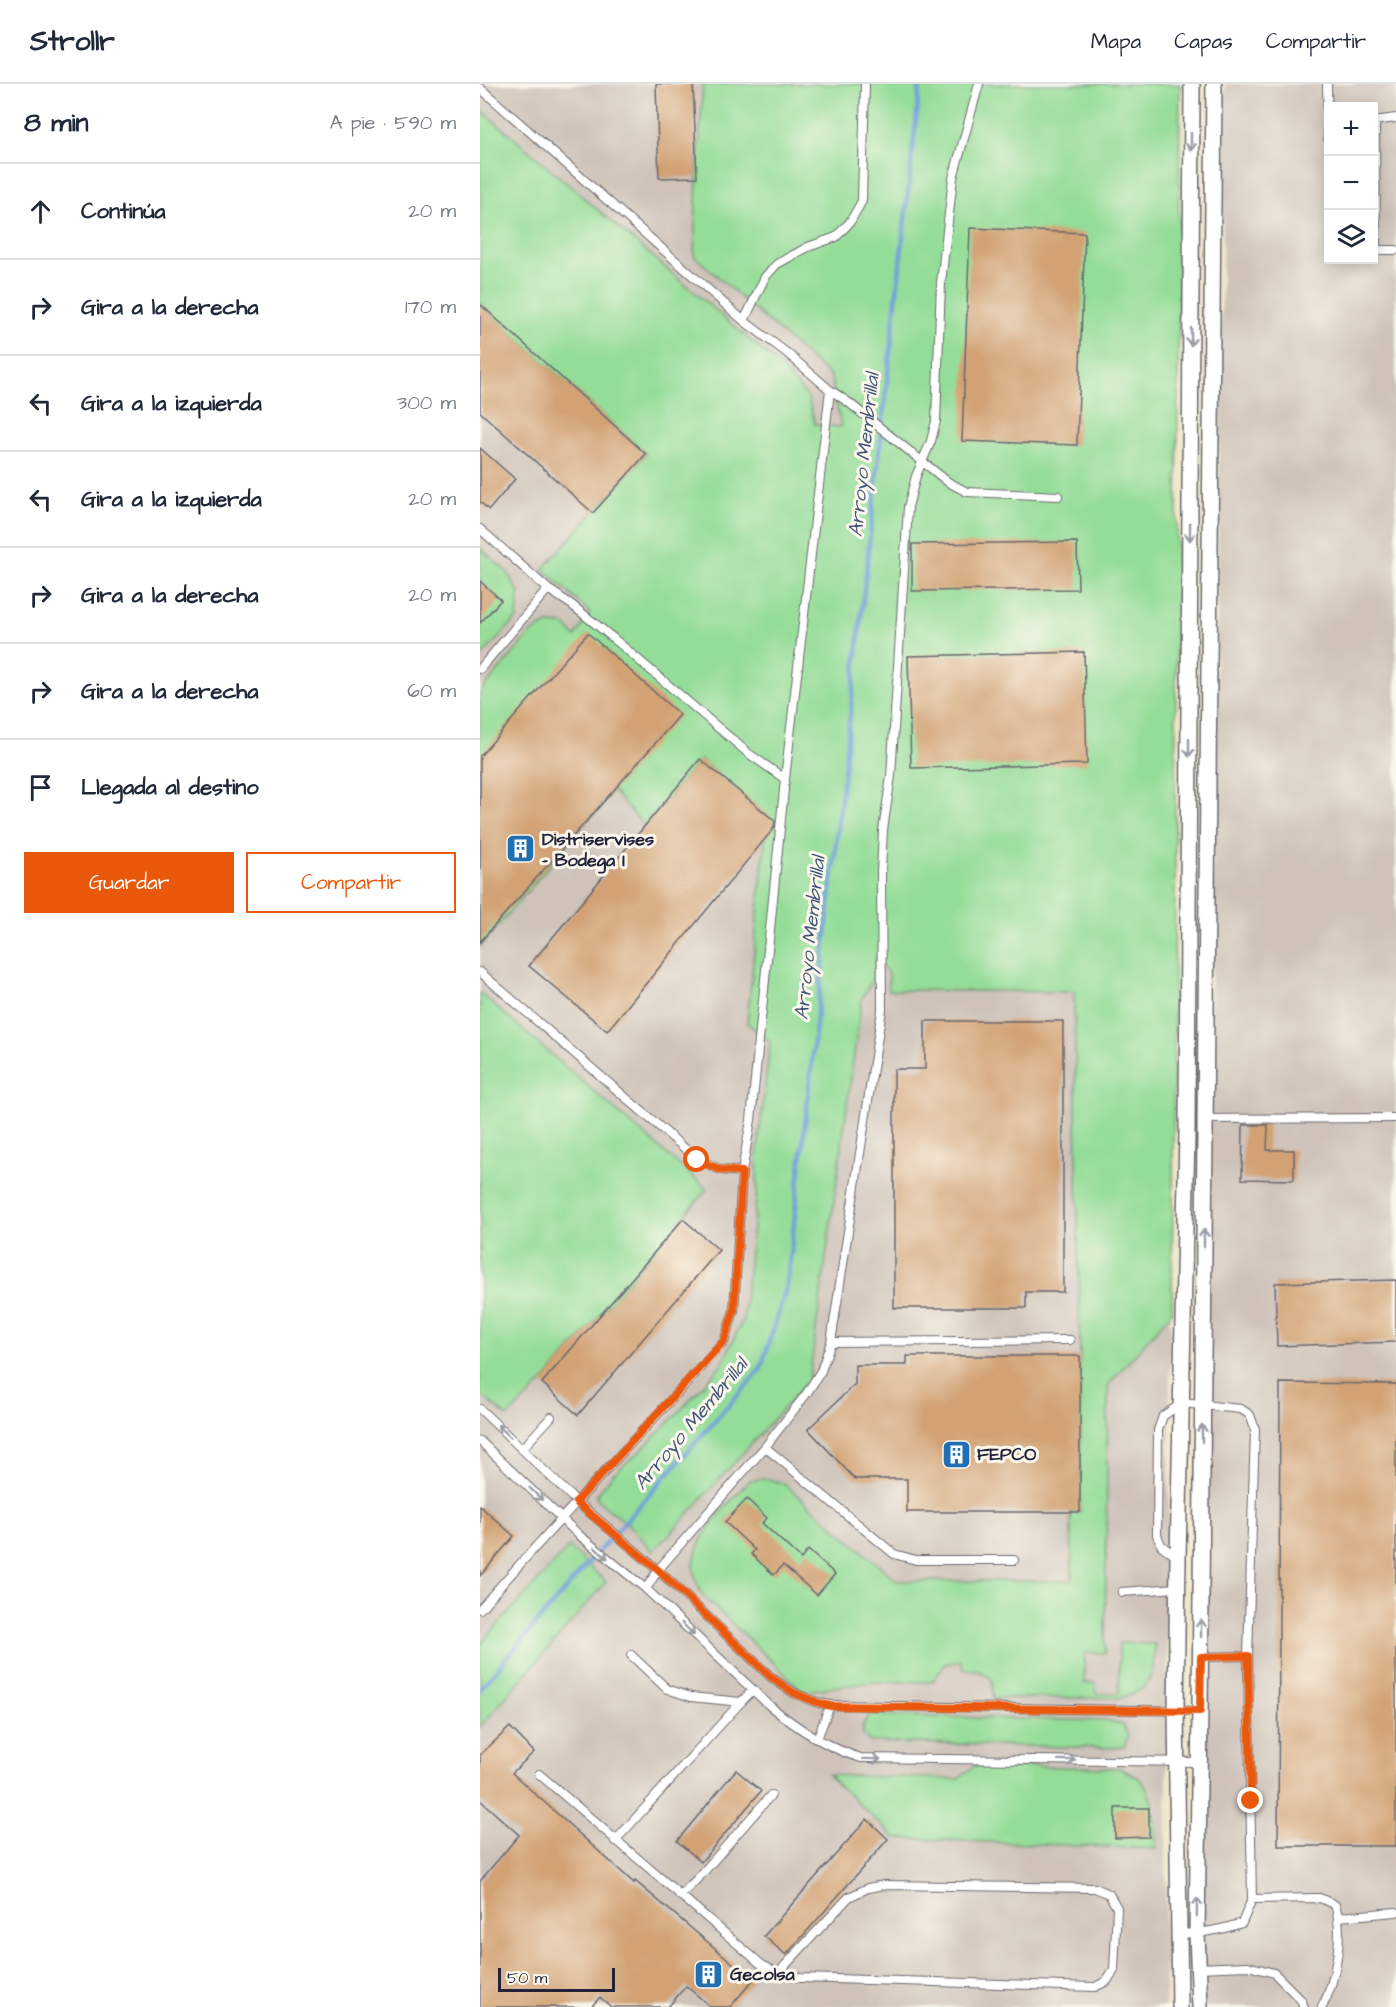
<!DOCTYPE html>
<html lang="es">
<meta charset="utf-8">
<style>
:root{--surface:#fff;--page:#f2f2f3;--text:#1f2937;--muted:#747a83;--line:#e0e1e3;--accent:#ea580c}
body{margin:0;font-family:"Architects Daughter",sans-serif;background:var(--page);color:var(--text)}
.controls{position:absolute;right:18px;top:18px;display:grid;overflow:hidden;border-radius:0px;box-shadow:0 3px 15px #0003}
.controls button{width:54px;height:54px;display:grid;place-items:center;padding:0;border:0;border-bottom:2px solid var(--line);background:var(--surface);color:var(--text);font:30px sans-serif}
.scale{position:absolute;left:18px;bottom:15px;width:117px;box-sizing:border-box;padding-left:6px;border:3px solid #22223b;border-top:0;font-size:16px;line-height:21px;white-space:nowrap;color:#22223b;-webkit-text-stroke:4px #fbf7ec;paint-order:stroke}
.stop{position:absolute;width:18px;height:18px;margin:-14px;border:4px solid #ea580c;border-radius:50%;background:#fff}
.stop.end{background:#ea580c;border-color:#fff;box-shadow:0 2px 6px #0008}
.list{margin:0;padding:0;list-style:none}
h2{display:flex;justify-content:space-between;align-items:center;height:78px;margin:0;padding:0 24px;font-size:26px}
h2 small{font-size:20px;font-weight:400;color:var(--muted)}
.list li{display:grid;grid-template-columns:39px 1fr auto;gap:18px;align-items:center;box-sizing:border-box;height:96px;padding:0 24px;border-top:2px solid var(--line)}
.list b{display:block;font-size:22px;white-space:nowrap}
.list em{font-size:20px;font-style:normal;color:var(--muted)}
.actions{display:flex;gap:12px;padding:18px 24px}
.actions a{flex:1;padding:14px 0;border:2px solid var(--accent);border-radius:0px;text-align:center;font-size:21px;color:var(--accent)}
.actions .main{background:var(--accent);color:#fff}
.icon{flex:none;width:33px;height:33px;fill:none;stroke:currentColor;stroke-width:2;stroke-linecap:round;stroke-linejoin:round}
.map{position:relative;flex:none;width:916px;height:1923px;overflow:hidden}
header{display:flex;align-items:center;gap:36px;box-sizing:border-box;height:84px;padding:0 30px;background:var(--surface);border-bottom:2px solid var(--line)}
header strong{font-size:28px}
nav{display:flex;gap:33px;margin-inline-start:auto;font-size:21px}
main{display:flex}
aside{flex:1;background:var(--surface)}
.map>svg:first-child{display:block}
</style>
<header>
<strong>Strollr</strong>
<nav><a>Mapa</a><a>Capas</a><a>Compartir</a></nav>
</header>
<main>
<aside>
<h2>8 min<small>A pie · 590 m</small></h2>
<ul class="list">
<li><svg class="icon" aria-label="ahead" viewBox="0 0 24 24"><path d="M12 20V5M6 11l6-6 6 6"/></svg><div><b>Continúa</b></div><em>20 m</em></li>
<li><svg class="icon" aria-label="right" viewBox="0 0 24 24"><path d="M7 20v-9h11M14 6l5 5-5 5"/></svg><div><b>Gira a la derecha</b></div><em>170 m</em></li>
<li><svg class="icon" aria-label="left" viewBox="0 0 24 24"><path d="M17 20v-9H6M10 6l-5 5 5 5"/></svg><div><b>Gira a la izquierda</b></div><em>300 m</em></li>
<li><svg class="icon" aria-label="left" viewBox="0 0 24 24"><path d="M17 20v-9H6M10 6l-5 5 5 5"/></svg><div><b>Gira a la izquierda</b></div><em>20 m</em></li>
<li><svg class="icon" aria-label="right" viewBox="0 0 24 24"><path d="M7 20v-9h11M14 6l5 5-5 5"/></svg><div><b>Gira a la derecha</b></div><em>20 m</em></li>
<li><svg class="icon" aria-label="right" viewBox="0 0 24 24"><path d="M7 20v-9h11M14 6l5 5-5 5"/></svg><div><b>Gira a la derecha</b></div><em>60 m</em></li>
<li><svg class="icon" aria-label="arrive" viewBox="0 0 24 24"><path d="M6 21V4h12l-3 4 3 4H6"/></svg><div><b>Llegada al destino</b></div></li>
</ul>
<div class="actions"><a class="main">Guardar</a><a>Compartir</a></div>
</aside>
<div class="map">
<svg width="916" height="1923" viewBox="0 0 916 1923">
<rect width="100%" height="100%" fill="#fbf7ec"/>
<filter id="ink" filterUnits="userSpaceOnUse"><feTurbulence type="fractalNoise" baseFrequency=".0167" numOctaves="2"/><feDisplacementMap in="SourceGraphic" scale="12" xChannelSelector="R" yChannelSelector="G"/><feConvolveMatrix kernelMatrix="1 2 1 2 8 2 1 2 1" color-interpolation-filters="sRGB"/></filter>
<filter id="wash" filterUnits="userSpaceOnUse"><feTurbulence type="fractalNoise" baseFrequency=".008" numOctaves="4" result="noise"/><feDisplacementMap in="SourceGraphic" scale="24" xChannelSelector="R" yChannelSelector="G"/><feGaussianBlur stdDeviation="1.35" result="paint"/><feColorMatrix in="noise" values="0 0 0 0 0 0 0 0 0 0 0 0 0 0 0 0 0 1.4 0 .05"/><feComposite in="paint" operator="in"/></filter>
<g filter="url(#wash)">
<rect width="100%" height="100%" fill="#eee6c9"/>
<path fill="#cec2b9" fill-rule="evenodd" d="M0,0H700L685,1923H0Z
M745,0H916V1923H720L721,1573ZM848,22H894V176H848Z"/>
<path fill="#94dd98" stroke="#5b806a" stroke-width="1.5" d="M223,0H700L692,1228L628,1301L625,1569H605L604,1599H615L616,1610L639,1609V1559L675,1560C675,1591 670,1609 637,1614H513L512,1595L498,1586L483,1585L481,1577L465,1580L452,1598H394L323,1607L221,1510C219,1504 216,1498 215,1492C207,1456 249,1420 270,1396L288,1395L303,1399L417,1497H592L591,1428H600V1272L594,908L408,906L409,891L396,873L393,895L382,914L329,1296L189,1451L172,1467L148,1440L123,1421L116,1412L134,1389L158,1369L199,1328L242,1280L263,1235L277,1106V1072L290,958L267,939L285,755L297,740L220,675L164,742L133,707L0,863V608L52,548L68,540L85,541L95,553L110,529L63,485L166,370L0,220V25L297,279L328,313L335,340L361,343L351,293L214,172L217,93Z
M0,464L27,488L39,509L37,534L0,574Z
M0,909L227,1105L62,1299L27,1333L0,1310Z
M89,1463L126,1498L0,1643V1560Z
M390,1631L629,1637L642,1640L648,1652L644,1663L630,1664L390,1658L383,1651V1640Z
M496,1681L639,1684C646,1688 656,1691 661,1696C675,1712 676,1745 676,1765L415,1754L348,1691L478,1695Z"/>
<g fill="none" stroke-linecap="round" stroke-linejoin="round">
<path stroke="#6f9ed8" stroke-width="4.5" d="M0,1605L103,1485L280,1286L307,1202L440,0"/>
</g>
<g id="blocks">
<path fill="#d2a274" d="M176,0H213L217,93L179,94Z
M490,144L605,149L597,361L482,357Z
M0,220L166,370L113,429L0,328Z
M0,364L35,395L9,426L0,418Z
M597,458L598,505L432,507V460Z
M0,497L21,516L0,539Z
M108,549L200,631L0,858V672Z
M604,568L607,680L431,684L428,572Z
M220,675L295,737L294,744L127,947L49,882Z
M445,937H583V1208H546V1224H414V985H445Z
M763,1041H788L787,1066H814V1096L762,1095Z
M203,1135L239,1166L98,1331L62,1299Z
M916,1196V1258L797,1262L795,1199Z
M427,1272H600V1428H427V1395H375L328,1345L375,1300V1281H427Z
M800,1299L916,1300V1762H798Z
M267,1415L287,1434L282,1439L321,1475L328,1466L355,1490L337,1511L303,1481L294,1491L271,1470L275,1466L245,1438Z
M0,1422L34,1452L0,1492Z
M30,1643L54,1668L32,1689L154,1799L155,1797L273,1896L250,1923H231L206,1902L188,1923H131L120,1913L111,1923H0V1797L39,1751L0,1716V1671Z
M256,1686L281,1707L221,1778L197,1757Z
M635,1724H669V1753L635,1754Z
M387,1735L408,1755L306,1871L284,1852Z"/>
</g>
</g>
<g filter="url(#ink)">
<use href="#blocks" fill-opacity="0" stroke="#69676d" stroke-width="1.5"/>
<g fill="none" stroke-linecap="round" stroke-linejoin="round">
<defs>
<path id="service" d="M847,0L848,54
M0,4L264,237L307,269L350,306L368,318L468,398L487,408L578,412
M894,37L916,34
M895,37L896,167
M894,166H916
M264,237L285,193L297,180L328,163L356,153L370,138L382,117L385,0
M0,445L68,505L92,521L133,554L268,669L305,695
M0,585L68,505
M0,888L217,1075L241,1086L262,1088
M725,1035L916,1034
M351,1258L590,1256
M0,1325L96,1417L178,1486L292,1594L314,1609L336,1618L350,1621L720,1627
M0,1357L99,1451L166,1505L290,1622C317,1644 347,1664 381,1674L719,1678
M285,1363L414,1470L436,1476H534
M42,1365L71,1333
M697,1473L681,1461L677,1451L678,1346L683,1332L702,1319L761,1325L770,1331L775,1345L768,1572L772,1815L762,1839C741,1846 720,1850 698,1850
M166,1505L178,1486L285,1363L327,1309L341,1287L351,1258L402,926L401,787L403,746L411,692L428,423L436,392L451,357L456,337L461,199L473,94L499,0
M642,1508L697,1504
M0,1525C80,1434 163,1347 244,1258L254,1227L262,1088L271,1036L305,695L350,306
M151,1571L187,1605L211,1613L261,1618
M721,1573L768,1572
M337,1655L350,1621
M59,1690L282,1881L298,1889L321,1894L615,1903L627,1897L634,1886L637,1824L629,1810L615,1804L404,1801L388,1804L369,1813L298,1889
M135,1757L261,1618L272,1607
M200,1812L220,1792L291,1711
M772,1815L840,1814L855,1821C864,1848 856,1898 842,1923
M859,1833L916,1828
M718,1884L768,1882L794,1889L821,1916L824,1923"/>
<path id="minor" d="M700,1923L696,1626L698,1474L707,1048L712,0
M720,1923L717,1850L720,1627L734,0"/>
</defs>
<use href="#service" stroke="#69676d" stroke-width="10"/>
<use href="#minor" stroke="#69676d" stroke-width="18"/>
<use href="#service" stroke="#fff" stroke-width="8"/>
<use href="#minor" stroke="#fff" stroke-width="15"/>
</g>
<defs><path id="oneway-shaft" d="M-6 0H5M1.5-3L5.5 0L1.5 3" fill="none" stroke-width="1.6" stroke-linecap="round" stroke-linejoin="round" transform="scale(1.5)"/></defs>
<g stroke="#9c9ca7">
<use href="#oneway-shaft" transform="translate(711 58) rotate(90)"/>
<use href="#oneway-shaft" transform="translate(711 253) rotate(90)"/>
<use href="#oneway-shaft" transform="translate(710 448) rotate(90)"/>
<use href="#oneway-shaft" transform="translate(709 664) rotate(90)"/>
<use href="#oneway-shaft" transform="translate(724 1154) rotate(-90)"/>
<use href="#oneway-shaft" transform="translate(24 1347) rotate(-136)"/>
<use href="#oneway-shaft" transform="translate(722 1349) rotate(-90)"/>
<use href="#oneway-shaft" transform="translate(56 1410) rotate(44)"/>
<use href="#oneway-shaft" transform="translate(121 1469) rotate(40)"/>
<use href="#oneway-shaft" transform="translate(721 1544) rotate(-90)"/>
<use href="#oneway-shaft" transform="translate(208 1545) rotate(44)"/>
<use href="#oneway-shaft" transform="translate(392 1675) rotate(1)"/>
<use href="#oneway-shaft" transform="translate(587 1676) rotate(1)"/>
<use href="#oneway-shaft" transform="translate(717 1823) rotate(-89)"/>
</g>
</g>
<g fill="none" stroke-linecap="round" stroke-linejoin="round" filter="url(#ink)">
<path stroke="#ea580c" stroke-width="8" d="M217,1076L241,1086L262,1088L254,1227L244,1257L96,1418L178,1486L292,1594L314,1609L336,1618L350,1622L720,1627L721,1573L768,1572L771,1717"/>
</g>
<defs>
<symbol id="building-square" viewBox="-11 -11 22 22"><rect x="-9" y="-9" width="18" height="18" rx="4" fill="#1f6fb2" stroke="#fbf7ec"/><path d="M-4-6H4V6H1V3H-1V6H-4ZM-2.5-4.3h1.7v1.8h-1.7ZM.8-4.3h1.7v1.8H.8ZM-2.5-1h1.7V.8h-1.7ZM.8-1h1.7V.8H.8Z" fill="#fff"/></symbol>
</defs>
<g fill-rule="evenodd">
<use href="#building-square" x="24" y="748" width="33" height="33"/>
<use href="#building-square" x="460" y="1354" width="33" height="33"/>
<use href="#building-square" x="212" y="1874" width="33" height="33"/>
</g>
<g text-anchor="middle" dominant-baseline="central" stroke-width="6" stroke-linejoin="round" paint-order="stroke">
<g font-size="18" font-weight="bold" fill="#22223b" stroke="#fbf7ec" text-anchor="start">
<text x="62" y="755">Distriservises<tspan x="62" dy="21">- Bodega I</tspan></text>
<text x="497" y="1370">FEPCO</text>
<text x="250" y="1890">Gecolsa</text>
</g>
<g font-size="20" font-style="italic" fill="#41547a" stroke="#fbf7ec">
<text transform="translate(384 371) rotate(-84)">Arroyo Membrillal</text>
<text transform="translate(330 854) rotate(-84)">Arroyo Membrillal</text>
<text transform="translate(211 1340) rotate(-50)">Arroyo Membrillal</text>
</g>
</g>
</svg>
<div class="controls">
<button>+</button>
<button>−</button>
<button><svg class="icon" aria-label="layers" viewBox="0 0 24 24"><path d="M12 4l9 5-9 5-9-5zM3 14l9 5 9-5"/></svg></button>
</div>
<div class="scale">50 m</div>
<div class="stop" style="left:217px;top:1076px"></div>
<div class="stop end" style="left:771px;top:1717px"></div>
</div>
</main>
